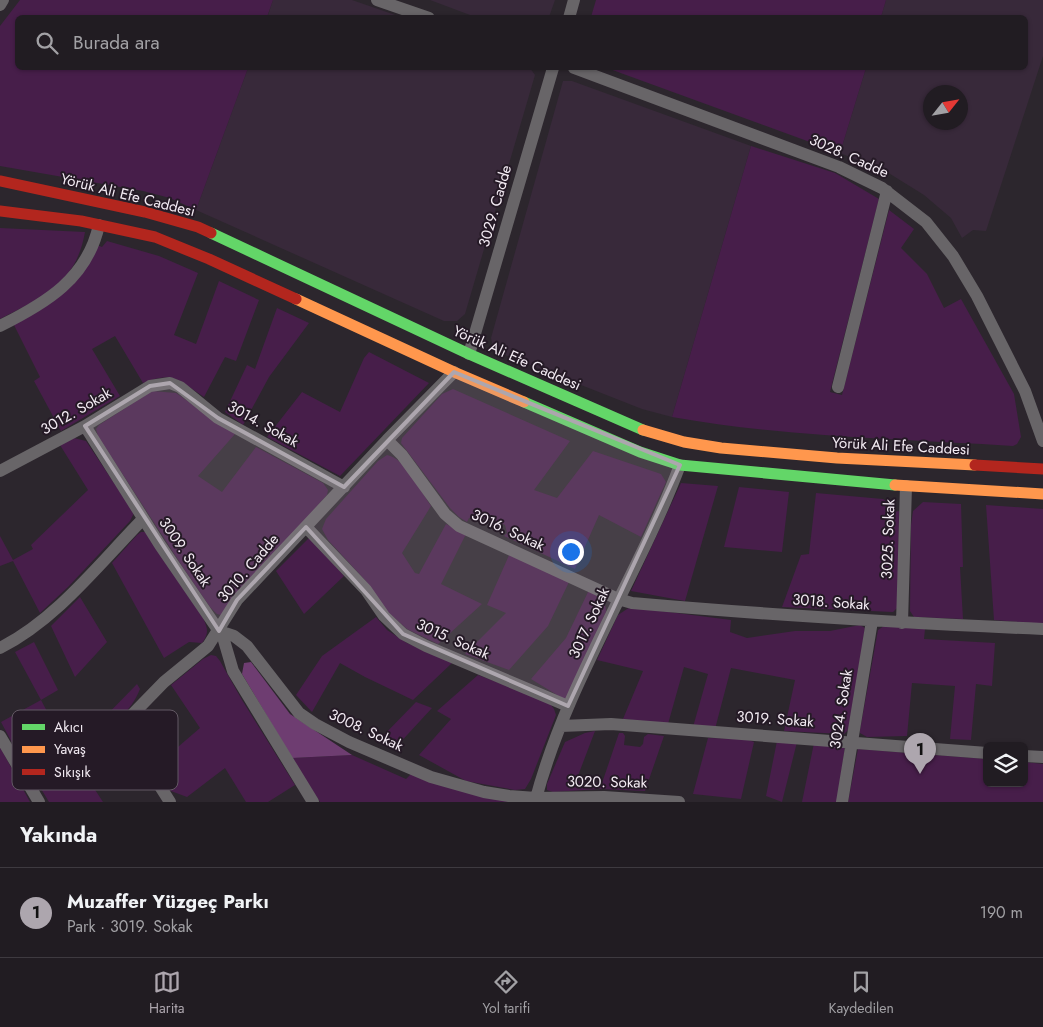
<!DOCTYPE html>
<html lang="tr">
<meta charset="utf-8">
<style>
:root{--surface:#211c22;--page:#2d292f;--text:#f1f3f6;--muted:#a2a1a5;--line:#3e3a40;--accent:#ada6ae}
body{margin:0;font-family:Jost,sans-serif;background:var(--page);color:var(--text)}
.controls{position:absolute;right:15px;bottom:15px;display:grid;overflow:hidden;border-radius:8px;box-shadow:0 1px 4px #0004}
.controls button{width:45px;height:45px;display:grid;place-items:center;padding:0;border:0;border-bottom:1px solid var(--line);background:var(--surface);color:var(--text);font:25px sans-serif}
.compass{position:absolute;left:923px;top:85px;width:45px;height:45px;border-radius:50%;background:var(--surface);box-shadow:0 1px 4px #0004;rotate:59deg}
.you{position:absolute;left:570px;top:551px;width:18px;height:18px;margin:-12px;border:4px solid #fff;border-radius:50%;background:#1a73e8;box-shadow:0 0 0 8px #1a73e833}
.badge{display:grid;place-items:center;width:32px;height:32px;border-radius:50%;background:var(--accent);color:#111;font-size:16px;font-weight:700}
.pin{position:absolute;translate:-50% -41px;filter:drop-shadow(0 1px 2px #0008)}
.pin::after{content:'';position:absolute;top:26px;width:18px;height:15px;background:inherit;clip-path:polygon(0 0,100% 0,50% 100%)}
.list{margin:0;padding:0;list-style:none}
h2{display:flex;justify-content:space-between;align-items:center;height:65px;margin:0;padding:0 20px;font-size:21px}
h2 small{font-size:16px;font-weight:400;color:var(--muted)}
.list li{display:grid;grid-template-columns:32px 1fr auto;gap:15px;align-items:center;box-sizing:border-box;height:90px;padding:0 20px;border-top:1px solid var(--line)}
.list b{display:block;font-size:19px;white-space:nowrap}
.list p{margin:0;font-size:16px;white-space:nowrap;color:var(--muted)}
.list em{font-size:16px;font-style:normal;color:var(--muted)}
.icon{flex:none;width:28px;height:28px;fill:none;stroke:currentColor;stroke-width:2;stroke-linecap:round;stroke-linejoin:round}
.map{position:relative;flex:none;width:1043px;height:802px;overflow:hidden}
.search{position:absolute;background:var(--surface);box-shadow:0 1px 4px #0004;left:15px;right:15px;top:15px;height:55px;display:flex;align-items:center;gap:12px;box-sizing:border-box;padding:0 18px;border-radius:8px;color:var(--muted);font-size:19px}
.sheet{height:155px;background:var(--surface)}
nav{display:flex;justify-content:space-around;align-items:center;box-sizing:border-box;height:70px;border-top:1px solid var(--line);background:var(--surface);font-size:14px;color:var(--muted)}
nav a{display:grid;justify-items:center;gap:2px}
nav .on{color:var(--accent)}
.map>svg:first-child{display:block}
</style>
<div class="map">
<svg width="1043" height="802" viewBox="0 0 1043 802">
<rect width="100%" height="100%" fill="#2c262d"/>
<path fill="#38293a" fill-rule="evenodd" d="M273,0H352L401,17L267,18Z
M430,0H555L549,17L478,18Z
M886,0H1043V56L986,231L973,230L962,238L951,218L924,195L887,172L840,153L866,68H1026V18L881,17ZM930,92H960V122H930Z
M248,68H530L535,75L465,314L457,321H444L196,210Z
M563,81H572L751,146L672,417L642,409L497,352L493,348L491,338Z"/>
<path fill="#471e4a" d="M20,0H273L267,17L18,18V68H248L196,210L170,198L143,191L0,166V26Z
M596,0H886L881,17H591Z
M607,68H866L840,153Z
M751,146L835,173L879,199L830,392L842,395L889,210L914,229L901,248L927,274L944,308L961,299L1014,394L1021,437L1017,444L1013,446C899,439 784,437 672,417Z
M0,228L85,232C76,284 43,297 0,319Z
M107,241L159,256L198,273L174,335L196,344L219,281L259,300L236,361L225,357L204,397C178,380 174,371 143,383L115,336L92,349L120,396L61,431L34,381L40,377L12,321L39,307L97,245L102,247Z
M277,308L309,323L269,377L243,425L225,412L247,365L255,369Z
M369,352L429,383L340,476L267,437L302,392L340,412L364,358Z
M453,389L570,441L534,490L557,498L593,451L661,474L666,482L641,537L599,515L575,569L504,536L507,533L505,525C495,520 480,515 469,518L467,522L459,517L450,508L401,443L402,438L442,394Z
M152,391L176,393L235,434L198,476L222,492L256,447L323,483L328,490L327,495L221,615L217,614L210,607L184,569L98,436L96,429L99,425Z
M74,438L86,441L134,513L130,521L68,587L40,613L13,561L0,566V536L13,560L33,549L31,545L88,490L60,445Z
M387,455C405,458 421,491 431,506L402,553L415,573L419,574L446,524L466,534L441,584L482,604L438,644L407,629L388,612L365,580L328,540L322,529L326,519L378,461Z
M681,483L718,486L685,601L631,591Z
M739,487L789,492L782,552L724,547Z
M816,493L883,499L891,504L893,512L899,511L898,607L893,612L782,607L801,555L809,554Z
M923,502L961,504L963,567H960L963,619L914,617L910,611L911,525L913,511Z
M986,505L1043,509V624L994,620Z
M141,532H145L203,618C208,629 209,633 202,643L189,642L164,658L112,563L137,535Z
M310,537L344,576L304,614L276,571Z
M510,553L569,582L548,626L509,670L465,654L506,613L487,605Z
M589,590C597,596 607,602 606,612L566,698H562L531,679L566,638Z
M80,597L107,642L75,677L51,626Z
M630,607L731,620L730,632L747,638L795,631H830L860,625L865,628L849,729L844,734L784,731L795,680L731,668L715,729L693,727L708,674L684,667L668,724L623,719L643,671L597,660L618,615Z
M376,617L387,630L407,643L452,663L413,700L365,677L340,663L312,712L296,695L322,656Z
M884,626L925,629L924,639L995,643L992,686L976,684L971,740L950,739L955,686L912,683L907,736L867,737L860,733V730L878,630Z
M34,642L58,690L41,700L67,749L32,771L26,769L1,722L41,700L15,652Z
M211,655L216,656L220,661L242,700L295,785L268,802H246L225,768L187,797L171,791L157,765L200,728L171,685L203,659Z
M478,675L548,701L554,709L556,715L531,779L525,789L515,790L466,781L419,755L451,719L437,711Z
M137,684L140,689C130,714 113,724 91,737L84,730L94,723L96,726Z
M416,702L432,708L396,747L380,739Z
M595,731L576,781L602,783L619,733H623L625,736L624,745L640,747L643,744L644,737L648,734L664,736L645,791L600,789L553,792L547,790V784L565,742L585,733Z
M708,738L746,739L754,742L741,799L693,794Z
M777,741L797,742L782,802L766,796Z
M814,743L845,747L837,802H802Z
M0,747L30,802H0Z
M858,749L987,759V783H1024V762L1043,764V802H848Z
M352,755L406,779L412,773L513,802H320L292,758Z
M77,762L103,802H49L40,787L43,783Z"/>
<path fill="#6e3d71" d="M251,662L290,714L352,755L292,758L242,674L244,663Z"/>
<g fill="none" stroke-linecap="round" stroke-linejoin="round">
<path stroke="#686568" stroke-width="12" d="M377,0L429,18
M0,5L3,0
M569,18L574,0
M574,68L839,167L882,188L926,222L953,256L977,296L1025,391L1043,441
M0,326C46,303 87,279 99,225
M469,354L553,68
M838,387L887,191
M85,426L160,545L223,637L233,671L313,802
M387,440L402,455L445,514L459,526L618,599L632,603C769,615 906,623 1043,629
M0,471L85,426L150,386L170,383L180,387L218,418L344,487
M306,527L366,590L384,616L403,634L426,646L568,706
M902,623L906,486
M219,631L234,636L247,646L299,713L315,724L349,742L431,777L484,792L509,796L536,798L604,797L679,802
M0,648C57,619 99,564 143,519
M121,725L170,802
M561,726L611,724L987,753
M0,736L39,802
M1024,756L1043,757
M28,785L126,721L164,682L208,646L237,600L387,440L454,372
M535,802C566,683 637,579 680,465
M842,802L872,621"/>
<path stroke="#63d668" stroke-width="11" d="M211,233L469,354L643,430
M524,402L640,452L680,465L895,485"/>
<path stroke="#ff974d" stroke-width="11" d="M296,299L454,372L524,402
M643,430L684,442L721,448L837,458L975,465
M895,485L1043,494"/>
<path stroke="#b3261e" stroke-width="11" d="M0,181L145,212L198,227L211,233
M0,211L81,221L155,237L209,259L296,299
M975,465L1043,469"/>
</g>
<path fill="#ada6ae" fill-opacity="0.2" stroke="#ada6ae" stroke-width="4" stroke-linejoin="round" d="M454,372L680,465L568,706L403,634L306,527L237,600L219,631L85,426L150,386L170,383L218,418L344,487Z"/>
<g text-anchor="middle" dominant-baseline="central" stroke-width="4" stroke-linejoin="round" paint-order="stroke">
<g font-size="15" fill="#f3ebf3" stroke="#251a26">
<text transform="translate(849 156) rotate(24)">3028. Cadde</text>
<text transform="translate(128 195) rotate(14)">Yörük Ali Efe Caddesi</text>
<text transform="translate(495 206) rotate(-74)">3029. Cadde</text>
<text transform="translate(517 358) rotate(24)">Yörük Ali Efe Caddesi</text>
<text transform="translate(76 411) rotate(-30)">3012. Sokak</text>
<text transform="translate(263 424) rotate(29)">3014. Sokak</text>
<text transform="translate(901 446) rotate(3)">Yörük Ali Efe Caddesi</text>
<text transform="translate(508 530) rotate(25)">3016. Sokak</text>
<text transform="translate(888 539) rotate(-88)">3025. Sokak</text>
<text transform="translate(185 552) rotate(56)">3009. Sokak</text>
<text transform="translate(248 568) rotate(-49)">3010. Cadde</text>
<text transform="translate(831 602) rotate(4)">3018. Sokak</text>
<text transform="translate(589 623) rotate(-65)">3017. Sokak</text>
<text transform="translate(453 639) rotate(24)">3015. Sokak</text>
<text transform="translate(841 709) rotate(-81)">3024. Sokak</text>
<text transform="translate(775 719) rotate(4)">3019. Sokak</text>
<text transform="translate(366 730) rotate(25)">3008. Sokak</text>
<text transform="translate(607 782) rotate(1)">3020. Sokak</text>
</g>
</g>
<rect x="12" y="710" width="166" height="80" rx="8" fill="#251a26" stroke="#635964" stroke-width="1"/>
<rect x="22" y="724" width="23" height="6" fill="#63d668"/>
<rect x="22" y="746" width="23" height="7" fill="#ff974d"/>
<rect x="22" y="769" width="23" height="6" fill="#b3261e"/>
<g font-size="14" fill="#f3ebf3">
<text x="54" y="732">Akıcı</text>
<text x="54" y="754">Yavaş</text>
<text x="54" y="777">Sıkışık</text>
</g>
</svg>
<div class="controls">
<button><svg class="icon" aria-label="layers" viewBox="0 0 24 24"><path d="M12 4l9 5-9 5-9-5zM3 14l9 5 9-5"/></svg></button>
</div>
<svg class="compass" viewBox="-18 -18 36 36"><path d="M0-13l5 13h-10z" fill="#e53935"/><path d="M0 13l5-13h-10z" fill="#a2a1a5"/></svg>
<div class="you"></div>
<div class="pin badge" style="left:920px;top:774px">1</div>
<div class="search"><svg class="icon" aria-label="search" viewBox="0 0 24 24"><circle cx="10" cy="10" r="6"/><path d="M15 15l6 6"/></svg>Burada ara</div>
</div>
<section class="sheet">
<h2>Yakında<small></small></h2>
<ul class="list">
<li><span class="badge">1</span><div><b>Muzaffer Yüzgeç Parkı</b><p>Park · 3019. Sokak</p></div><em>190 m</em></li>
</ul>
</section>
<nav>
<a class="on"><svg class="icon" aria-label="map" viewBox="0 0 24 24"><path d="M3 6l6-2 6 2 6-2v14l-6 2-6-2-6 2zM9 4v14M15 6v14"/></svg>Harita</a>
<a><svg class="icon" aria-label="directions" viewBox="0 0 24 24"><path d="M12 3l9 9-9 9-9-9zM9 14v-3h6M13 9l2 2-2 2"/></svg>Yol tarifi</a>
<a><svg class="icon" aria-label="saved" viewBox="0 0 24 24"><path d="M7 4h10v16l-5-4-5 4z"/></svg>Kaydedilen</a>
</nav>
